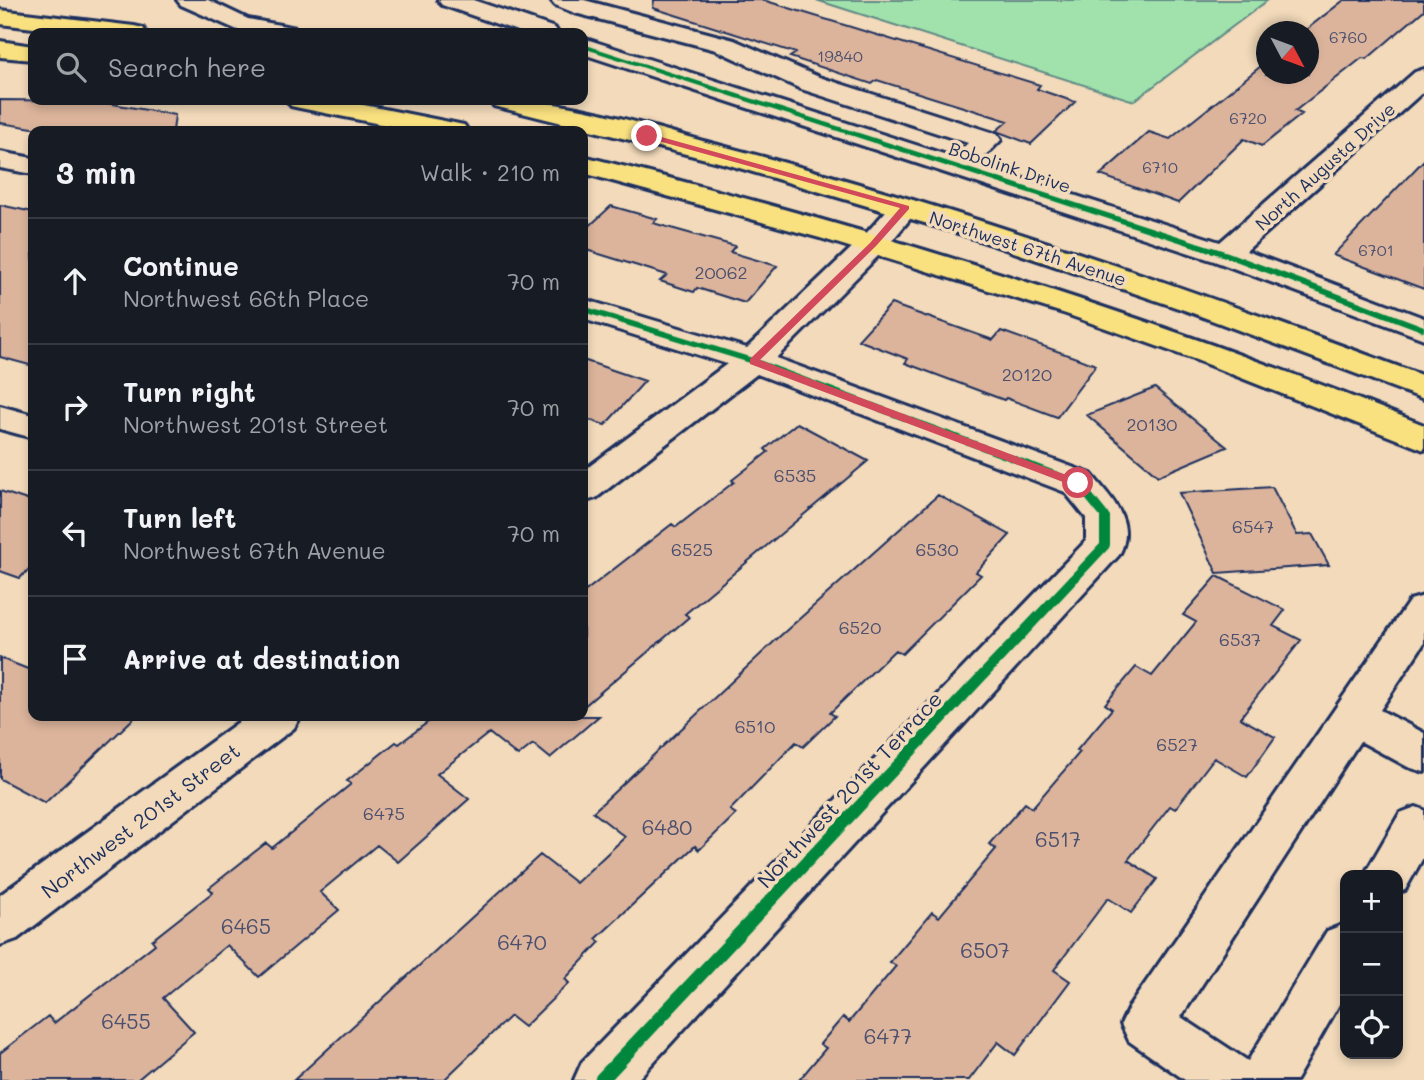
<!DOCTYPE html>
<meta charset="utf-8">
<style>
:root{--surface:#171b24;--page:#20242c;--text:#f1f3f6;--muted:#9ea1a6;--line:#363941}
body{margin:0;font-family:Mali,sans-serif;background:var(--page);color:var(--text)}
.controls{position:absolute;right:21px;bottom:21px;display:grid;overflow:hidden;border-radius:14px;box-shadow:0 4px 10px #0003}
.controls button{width:63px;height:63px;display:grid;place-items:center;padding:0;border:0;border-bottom:2px solid var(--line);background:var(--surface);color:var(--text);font:35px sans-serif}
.compass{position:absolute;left:1256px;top:21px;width:63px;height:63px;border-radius:50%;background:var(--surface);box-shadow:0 4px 10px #0003;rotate:131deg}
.stop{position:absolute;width:21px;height:21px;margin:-16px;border:5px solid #d1495b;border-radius:50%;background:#fff}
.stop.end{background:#d1495b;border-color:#fff;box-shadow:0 2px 7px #0008}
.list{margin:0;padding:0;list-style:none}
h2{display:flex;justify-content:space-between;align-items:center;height:91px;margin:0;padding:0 28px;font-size:30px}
h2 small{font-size:23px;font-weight:400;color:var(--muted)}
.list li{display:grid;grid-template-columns:46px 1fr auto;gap:21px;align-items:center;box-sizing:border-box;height:126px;padding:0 28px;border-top:2px solid var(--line)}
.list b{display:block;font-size:26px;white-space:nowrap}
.list p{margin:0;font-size:23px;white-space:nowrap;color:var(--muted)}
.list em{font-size:23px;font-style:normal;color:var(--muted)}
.icon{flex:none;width:38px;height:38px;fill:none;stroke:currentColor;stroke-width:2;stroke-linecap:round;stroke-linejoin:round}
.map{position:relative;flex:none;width:1424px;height:1080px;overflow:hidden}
.search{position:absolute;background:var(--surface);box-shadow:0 4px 10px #0003;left:28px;top:28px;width:560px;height:77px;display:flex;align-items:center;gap:18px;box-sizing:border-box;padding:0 24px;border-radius:14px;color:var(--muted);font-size:26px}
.panel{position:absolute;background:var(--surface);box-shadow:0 4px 10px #0003;left:28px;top:126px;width:560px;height:595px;border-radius:14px}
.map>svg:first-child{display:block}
</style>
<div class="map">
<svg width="1424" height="1080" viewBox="0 0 1424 1080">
<rect width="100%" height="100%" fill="#f2daba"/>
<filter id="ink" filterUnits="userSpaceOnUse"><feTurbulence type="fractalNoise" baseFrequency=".0143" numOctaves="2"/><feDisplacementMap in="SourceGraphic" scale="14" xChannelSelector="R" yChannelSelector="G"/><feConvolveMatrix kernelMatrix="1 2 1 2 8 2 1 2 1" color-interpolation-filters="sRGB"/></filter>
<g filter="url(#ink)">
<path fill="#a1e2ac" stroke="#5e8885" stroke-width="2" d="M816,0H1268L1134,101Z"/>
<path fill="#dcb49c" stroke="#1b2f5e" stroke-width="2" d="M654,0H763L1040,85L1037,89L1075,102L1031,144L996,131L1008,121L877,80L872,84L790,57L796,53L653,8Z
M1344,0H1424V10L1367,59L1362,58L1295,111L1302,114L1262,146L1244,139L1178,203L1100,175L1149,132L1170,139L1266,62V74H1308V32H1303Z
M0,100L96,101L175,115L173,131H52L0,123Z
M1424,160V289L1333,255Z
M0,205L33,212V366L0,357Z
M611,206L657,219L653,223L735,246L730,252L777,266L745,303L697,288L694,292L660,281L667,275L583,249V232Z
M891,304L993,340L1001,331L1096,365L1057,417L1006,398L1004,400L905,363L908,359L858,340Z
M583,360L645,381L605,425L583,418Z
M1155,388L1227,447L1158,476L1087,415Z
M797,423L868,461L685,614L689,617L583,707V593L672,524L676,527L734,482L732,480L768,452L765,449Z
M1272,487L1297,535L1312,534L1329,565L1217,573L1179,493Z
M0,491L33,502V565L20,578L0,571Z
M938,495L1010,535L976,572L981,575L902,654L895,650L830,713L835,716L803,747L796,742L730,810L736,814L699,850L695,846L596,939L600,942L565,979L569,983L524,1027L510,1016L444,1080H294L540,855L576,883L625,837L593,812L779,637Z
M1217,576L1285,610L1273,626L1301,640L1240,718L1275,737L1247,777L1214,758L1175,809L1170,806L1128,860L1157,879L1131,913L1108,898L1054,970L1070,981L1015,1055L998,1042L969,1080H799L826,1048L820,1044L843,1017L849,1022L896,966L890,962L932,912L939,917L996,849L989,844L1025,803L1032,808L1080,752L1077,750L1112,709L1105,704L1136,667L1152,676L1196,622L1183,615Z
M0,658L33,671V716H136L45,803L0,779Z
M436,716H599L550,758L533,744L518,756L489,733L437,774L469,799L398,862L377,845L320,892L339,910L259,977L227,945L163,998L194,1032L137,1080H0V1053L48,1016L54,1023L155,944L152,940L213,892L209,888L266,843L272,848L351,784L347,781L396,742L399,744Z"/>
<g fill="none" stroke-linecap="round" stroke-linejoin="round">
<defs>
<path id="minor" d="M177,0H208L248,19L296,28L299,33L242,32L181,5Z
M438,0H473L555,28L558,33H523L442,5Z
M551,0H584L734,40L819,77L997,134L1001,140L977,164L1220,242L1415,72L1424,69V91L1246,251L1424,318V339L1214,261L583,54V38L953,157L968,143L801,89L716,50L575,13L555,5Z
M0,152L33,158V174L0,168Z
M905,198L915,201L920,207L915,213L884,250L776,358L1091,474C1111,498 1137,522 1119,555L637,1080H574L582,1062L1086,541V518L1065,492L757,374L596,498L583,502V471L727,364L583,319V299L747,348L862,238L895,201Z
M0,406L33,415V438L0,429Z
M1424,596V643L1380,710L1424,733V772L1408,767L1360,741L1181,1017L1248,1061L1327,931L1345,924V994L1296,1080H1185L1129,1041L1121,1024L1129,1007L1410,600Z
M247,716H301L294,728L17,939L0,945V895Z
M1416,807L1424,810V856L1405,890L1398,892V875H1364L1400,813Z"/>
<path id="major" d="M0,10L134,26L143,28L146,33H75L0,24Z
M0,41L33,46V60L0,57Z
M287,100H339L464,125L468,131H415L300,108L291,106Z
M490,100C565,96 648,127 722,146C960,208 1193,290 1424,376V399L1187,311L958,233L726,164L494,106Z
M583,156C869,227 1150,315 1424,425V450L1196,360L1066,314L820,238L583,173Z"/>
</defs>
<use href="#minor" stroke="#1b2f5e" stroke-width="6"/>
<use href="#major" stroke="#1b2f5e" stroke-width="6"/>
<use href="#minor" fill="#f2daba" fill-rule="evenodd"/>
<use href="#major" fill="#fae180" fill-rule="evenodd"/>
<defs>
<path id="cycleway" d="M583,44L1228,252L1424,326V332L1222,256L583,48Z
M583,306L756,359L1082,481L1110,516V545L1109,548L611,1080H594L596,1075L1100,544V517L1074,485L750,363L583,312Z"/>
</defs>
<use href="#cycleway" stroke="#f2daba" stroke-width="5"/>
<use href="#cycleway" fill="#00873e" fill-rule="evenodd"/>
</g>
</g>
<path fill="#d1495b" d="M647,133L909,206V209L876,246L760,360L1082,481V486H1074L750,364V359L870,243L900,208L644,137Z"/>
<g text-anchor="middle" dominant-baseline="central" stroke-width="7" stroke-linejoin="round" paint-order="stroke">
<g font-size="16" fill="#4b506e">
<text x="1348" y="36">6760</text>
<text x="840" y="55">19840</text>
<text x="1248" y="117">6720</text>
<text x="1160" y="166">6710</text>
<text x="1376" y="249">6701</text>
</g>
<g font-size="18" fill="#1b2f5e" stroke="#f2daba">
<text transform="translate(1325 166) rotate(-42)">North Augusta Drive</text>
<text transform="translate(1010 167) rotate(18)">Bobolink Drive</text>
<text transform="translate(1028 248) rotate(18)">Northwest 67th Avenue</text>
</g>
<g font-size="18" fill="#4b506e">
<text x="721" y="272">20062</text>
<text x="1027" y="374">20120</text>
<text x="1152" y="424">20130</text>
<text x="795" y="475">6535</text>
<text x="1253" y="526">6547</text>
<text x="692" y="549">6525</text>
<text x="937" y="549">6530</text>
<text x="860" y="627">6520</text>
<text x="1240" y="639">6537</text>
<text x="755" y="726">6510</text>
<text x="1177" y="744">6527</text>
<text x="384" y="813">6475</text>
</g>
<g font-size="21" fill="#1b2f5e" stroke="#f2daba">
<text transform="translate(849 789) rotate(-47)">Northwest 201st Terrace</text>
<text transform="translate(140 820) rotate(-37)">Northwest 201st Street</text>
</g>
<g font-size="21" fill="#4b506e">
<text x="667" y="826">6480</text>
<text x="1058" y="838">6517</text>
<text x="246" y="925">6465</text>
<text x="522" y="941">6470</text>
<text x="985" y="949">6507</text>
<text x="126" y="1020">6455</text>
<text x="888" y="1035">6477</text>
</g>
</g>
</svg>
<div class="controls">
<button>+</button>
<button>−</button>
<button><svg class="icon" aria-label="locate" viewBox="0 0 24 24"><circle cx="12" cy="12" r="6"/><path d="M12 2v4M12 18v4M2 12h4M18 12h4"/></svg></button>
</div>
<svg class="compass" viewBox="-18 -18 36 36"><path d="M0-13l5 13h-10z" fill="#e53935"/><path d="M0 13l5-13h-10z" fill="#9ea1a6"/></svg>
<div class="stop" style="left:1078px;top:483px"></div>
<div class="stop end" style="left:647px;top:136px"></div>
<div class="search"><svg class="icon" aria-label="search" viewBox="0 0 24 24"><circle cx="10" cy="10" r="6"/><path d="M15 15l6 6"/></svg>Search here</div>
<section class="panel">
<h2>3 min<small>Walk · 210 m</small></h2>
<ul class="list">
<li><svg class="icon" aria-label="ahead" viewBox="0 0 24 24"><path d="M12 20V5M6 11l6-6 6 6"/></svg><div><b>Continue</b><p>Northwest 66th Place</p></div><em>70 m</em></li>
<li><svg class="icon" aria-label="right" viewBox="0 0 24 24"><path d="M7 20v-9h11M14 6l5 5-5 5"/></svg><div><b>Turn right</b><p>Northwest 201st Street</p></div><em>70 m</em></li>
<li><svg class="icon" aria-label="left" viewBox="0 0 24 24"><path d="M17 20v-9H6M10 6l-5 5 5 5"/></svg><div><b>Turn left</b><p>Northwest 67th Avenue</p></div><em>70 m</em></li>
<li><svg class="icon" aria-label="arrive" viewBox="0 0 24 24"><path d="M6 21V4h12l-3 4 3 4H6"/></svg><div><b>Arrive at destination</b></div></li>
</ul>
</section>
</div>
